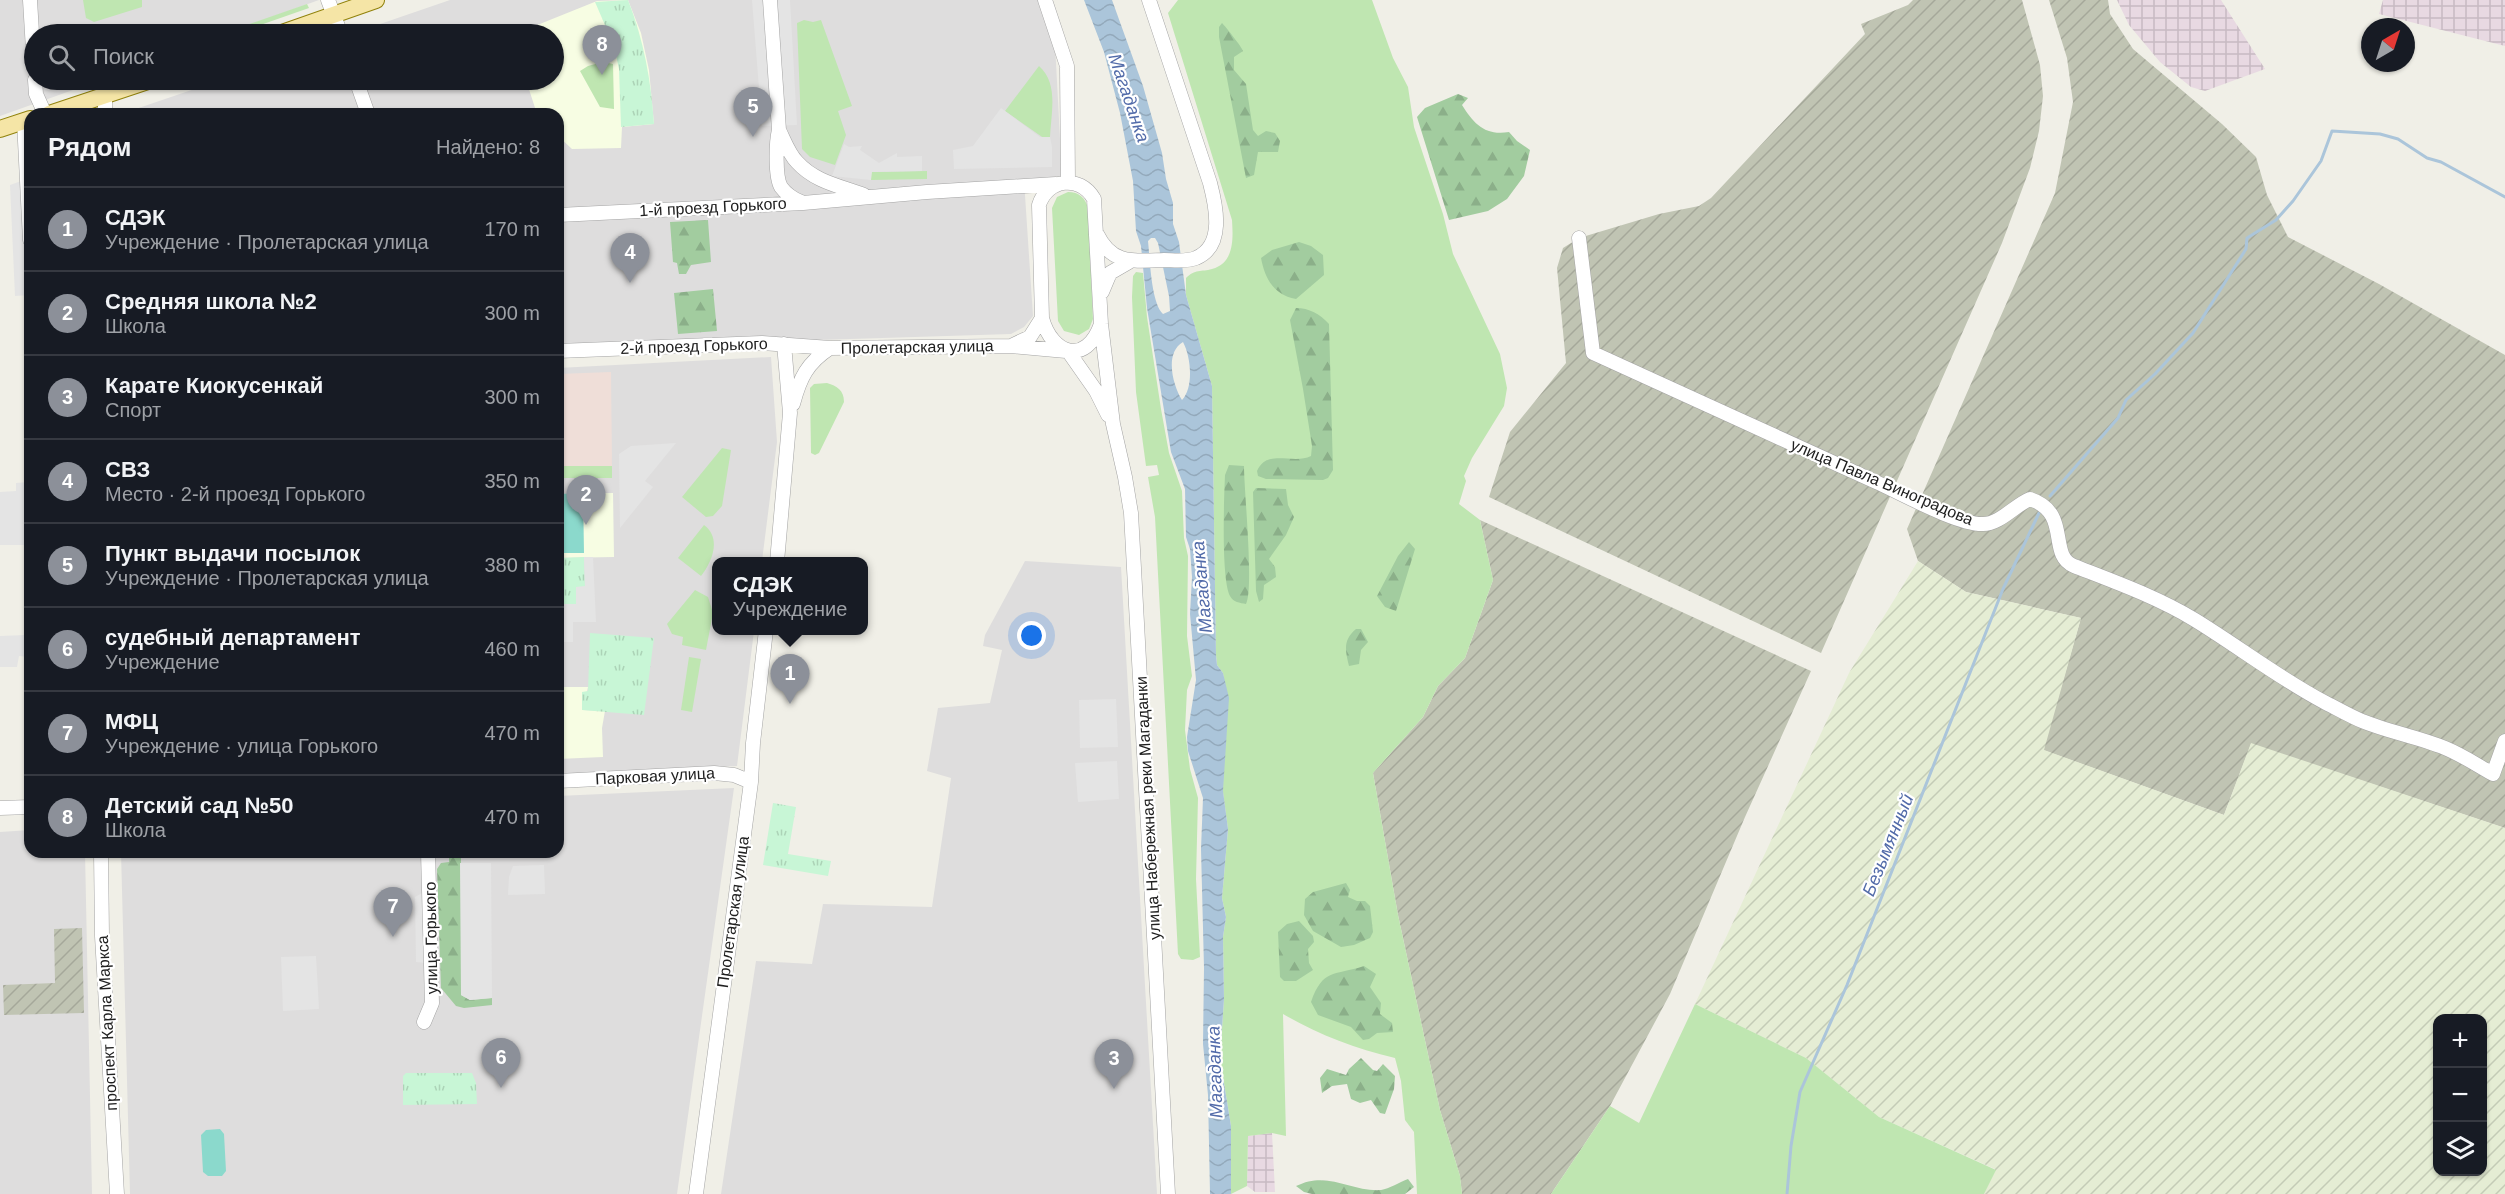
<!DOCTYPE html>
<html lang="ru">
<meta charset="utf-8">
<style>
:root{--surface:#171b24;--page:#242831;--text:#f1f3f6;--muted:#9ea1a6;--line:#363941;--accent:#8c9099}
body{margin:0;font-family:Arial,sans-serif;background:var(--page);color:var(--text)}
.controls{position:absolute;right:18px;bottom:18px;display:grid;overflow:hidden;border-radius:12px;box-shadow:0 2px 4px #0004}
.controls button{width:54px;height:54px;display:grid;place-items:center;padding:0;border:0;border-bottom:2px solid var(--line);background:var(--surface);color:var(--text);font:30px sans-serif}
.compass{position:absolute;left:2361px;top:18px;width:54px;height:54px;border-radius:50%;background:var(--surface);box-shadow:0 2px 4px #0004;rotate:39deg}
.you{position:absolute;left:1032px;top:636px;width:21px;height:21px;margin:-15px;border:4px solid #fff;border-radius:50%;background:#1a73e8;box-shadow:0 0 0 9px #1a73e833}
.badge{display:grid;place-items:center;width:39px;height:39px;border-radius:50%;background:var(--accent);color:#fff;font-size:20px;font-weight:700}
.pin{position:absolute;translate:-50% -50px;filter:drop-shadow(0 2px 3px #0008)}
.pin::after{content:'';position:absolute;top:32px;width:21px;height:18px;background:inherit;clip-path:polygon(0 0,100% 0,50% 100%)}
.popup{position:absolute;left:712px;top:557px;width:156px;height:78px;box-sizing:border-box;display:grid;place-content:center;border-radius:12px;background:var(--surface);filter:drop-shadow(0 2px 4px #0005);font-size:20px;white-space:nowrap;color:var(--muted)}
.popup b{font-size:22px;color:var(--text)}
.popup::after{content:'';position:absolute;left:50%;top:100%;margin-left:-12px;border:12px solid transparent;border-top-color:var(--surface)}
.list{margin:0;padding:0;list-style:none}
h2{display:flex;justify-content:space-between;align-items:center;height:78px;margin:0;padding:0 24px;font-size:26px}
h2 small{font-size:20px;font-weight:400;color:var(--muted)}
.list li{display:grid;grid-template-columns:39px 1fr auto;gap:18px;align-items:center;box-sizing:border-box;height:84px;padding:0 24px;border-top:2px solid var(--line)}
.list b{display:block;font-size:22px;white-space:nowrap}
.list p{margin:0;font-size:20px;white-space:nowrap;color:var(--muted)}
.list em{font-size:20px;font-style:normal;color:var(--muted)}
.icon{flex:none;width:33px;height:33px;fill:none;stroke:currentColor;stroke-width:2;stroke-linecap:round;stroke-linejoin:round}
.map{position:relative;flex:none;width:2505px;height:1194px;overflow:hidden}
.search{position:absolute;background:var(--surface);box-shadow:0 2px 4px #0004;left:24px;top:24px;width:540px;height:66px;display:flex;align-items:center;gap:15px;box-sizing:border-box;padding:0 21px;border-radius:33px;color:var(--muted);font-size:22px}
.panel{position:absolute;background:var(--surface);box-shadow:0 2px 4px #0004;left:24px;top:108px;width:540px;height:750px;border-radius:18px}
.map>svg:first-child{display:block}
</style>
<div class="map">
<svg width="2505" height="1194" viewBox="0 0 2505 1194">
<defs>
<pattern id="industrial-grid" width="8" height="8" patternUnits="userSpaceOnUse" patternTransform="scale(1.5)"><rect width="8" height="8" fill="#e8d9e2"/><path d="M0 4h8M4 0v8" fill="none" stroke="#c7bac2"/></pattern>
<pattern id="construction-furrows" width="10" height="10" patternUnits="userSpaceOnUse" patternTransform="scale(1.5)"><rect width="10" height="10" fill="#c0c4b3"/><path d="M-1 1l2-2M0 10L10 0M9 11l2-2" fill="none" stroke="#a5a89a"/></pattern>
<pattern id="farmland-furrows" width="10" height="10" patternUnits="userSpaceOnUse" patternTransform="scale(1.5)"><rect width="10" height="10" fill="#e5edd4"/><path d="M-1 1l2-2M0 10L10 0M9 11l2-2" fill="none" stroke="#c4cbb6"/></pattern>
<pattern id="forest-firs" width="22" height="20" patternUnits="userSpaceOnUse" patternTransform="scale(1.5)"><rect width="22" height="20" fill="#a2cc9f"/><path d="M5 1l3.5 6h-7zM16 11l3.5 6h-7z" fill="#8baf89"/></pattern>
<pattern id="park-tufts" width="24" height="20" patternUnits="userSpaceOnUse" patternTransform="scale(1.5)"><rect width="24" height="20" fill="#c8f6d6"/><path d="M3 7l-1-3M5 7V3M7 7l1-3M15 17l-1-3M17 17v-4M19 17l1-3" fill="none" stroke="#acd3b7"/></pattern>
<pattern id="water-waves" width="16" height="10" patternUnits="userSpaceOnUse" patternTransform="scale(1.5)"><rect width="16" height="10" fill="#abc5da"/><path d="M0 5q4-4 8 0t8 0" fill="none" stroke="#93a9bb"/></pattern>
</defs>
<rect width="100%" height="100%" fill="#f0efe7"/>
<path fill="#dedddd" d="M0,0H319L224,34H34V80H101L0,116Z
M450,0H1040L1055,44L1062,176L1024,180L1033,316L1024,327L1011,334L558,348V114H121L221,80H554V34H351Z
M771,357L777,442L762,561L716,562V630L754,631L737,766L558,774V368Z
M1025,561L1121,567L1157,1194H721L756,961L812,964L823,904L932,907L951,778L927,771L938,708L990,703L1002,650L983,646L985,635Z
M734,788L677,1194H130L121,852H558V796Z
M30,830V852H85L92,1194H0V832Z"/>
<path fill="#efded8" d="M611,372L612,466H558V374Z"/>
<path fill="url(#industrial-grid)" d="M2117,0H2221L2265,69L2205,91L2191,87L2160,62L2129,25Z
M2383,0H2505V46L2379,14Z
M1272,1133L1275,1192H1255L1247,1186L1248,1136Z"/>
<path fill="#f7fde3" d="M628,0L641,33L649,70L654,124L622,127L621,148L572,149L558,136V114H537L526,80H554V34H515L597,1Z
M613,493L614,557L558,558V494Z
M558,687H588L583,710L605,711L602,728L603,757L558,759Z"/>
<path fill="url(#construction-furrows)" d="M1913,0H2022L2040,65L2043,96L2039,131L2030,168L2002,243L1821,653L1489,497L1510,432L1566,363L1557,268L1563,248L1579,238L1659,214L1699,206L1711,198L1865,34L1861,24L1908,5Z
M2049,0H2108L2110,14L2133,49L2222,124L2256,157L2267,195L2288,237L2379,284L2505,355V828L2251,744L2224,815L2043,750L2081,618L1966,592L1918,561L1907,529L2055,193L2073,102L2067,58Z
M1480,520L1811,671L1745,817L1670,994L1610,1106L1551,1194H1462L1460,1176L1440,1110L1398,915L1373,773L1423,717L1438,686L1465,658L1493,580Z
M82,928L84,1013L4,1015L3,985L55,983L54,929Z"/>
<path fill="url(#farmland-furrows)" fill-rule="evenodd" d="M1918,561L1966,592L2081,618L2044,750L2224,815L2251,743L2505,828V1194H1984L1995,1169L1879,1117L1806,1058L1695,1004L1849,673ZM2438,1018H2482V1172H2438Z"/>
<path fill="#bfe6b1" d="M83,0H142V7L94,22L86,18Z
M1178,0H1372L1393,58L1408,87L1414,127L1443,214L1453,254L1500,354L1507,388L1504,406L1472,458L1464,476L1466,481L1459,504L1480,520L1493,580L1465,658L1438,686L1423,717L1373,773L1398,915L1440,1110L1460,1176L1462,1194H1417L1414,1132L1405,1120L1401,1081L1395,1058C1354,1048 1319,1035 1283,1014L1286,1136L1272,1133L1248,1136L1247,1186L1231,1194V1126L1220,1059L1224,999L1223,937L1226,917L1222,898L1228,829L1223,792L1224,680L1223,673L1217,665L1216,655L1212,386L1186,295V278C1195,269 1201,272 1212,269C1235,263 1233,237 1232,220L1168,13Z
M307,4L309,8L235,34H221Z
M804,20L813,22L821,20L852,106L838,111L846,135L835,165L810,157L802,149L797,23Z
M603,62L613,64L614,109L600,107L580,71L588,66Z
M1039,66C1059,84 1051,113 1050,137L1045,139L1005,111Z
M927,171V179L871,180V172Z
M1068,192C1079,192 1086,198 1088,209L1093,319L1089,329L1079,335L1064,331L1058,321L1052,208L1057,197Z
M1136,272L1143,273L1147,317L1161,409L1169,453L1182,491L1184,538L1188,556L1187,636L1192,676L1187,690L1185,730L1190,769L1198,798L1196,879L1200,957L1193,960L1181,959L1178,954L1155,517L1148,477L1159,475L1157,465L1146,466L1136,392L1132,297L1133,276Z
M827,383C837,386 844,390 844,402L819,453L815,455L811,453L810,388L814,384Z
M722,448L731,450L722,506L713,516L706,517L682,497Z
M558,466H612V478H558Z
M704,525C722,538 712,562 701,576L678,558Z
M695,590L708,597L713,613L706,650L682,645L683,637L672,634L667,624Z
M689,657L701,659L692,712L681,710Z
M1695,1004L1806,1058L1879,1117L1996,1170L1984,1194H1551L1610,1106L1639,1123Z"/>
<path fill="url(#forest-firs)" d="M1222,23C1225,26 1242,47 1243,51L1234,57V70L1246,84L1253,130L1258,136L1266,131L1275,133L1280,141L1278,152H1258L1254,175L1246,178L1219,37V27Z
M1458,94L1468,98L1462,105C1474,124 1485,136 1509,132L1517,141L1530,150L1524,176L1507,199L1488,211L1449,220L1417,117L1425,108Z
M708,220L711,262L691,265L686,274H679L677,263L673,262L670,222Z
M1299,242L1311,246L1323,255L1324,275L1296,299C1274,295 1265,279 1261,258L1272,250Z
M713,289L717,331L678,334L674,293Z
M1296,308C1309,308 1320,314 1329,324L1333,470L1328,478L1323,480L1266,479L1258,476L1257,471C1267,448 1293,465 1311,456L1312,446L1303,389L1290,320Z
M1229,465L1244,466C1244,490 1254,589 1246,604C1240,603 1233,602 1230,596C1221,578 1224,499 1225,475Z
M1256,488L1286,489L1288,505L1294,517L1286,535L1269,559L1275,567L1276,577L1264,585L1263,599L1259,602L1256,591L1253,492Z
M1409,542L1415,549L1396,611L1385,607L1377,596L1398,556Z
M1356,629H1361L1368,642L1361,650L1359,664L1349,666C1345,650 1343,640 1356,629Z
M449,852H461V995L470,1000L492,998V1005L464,1008L456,1006L441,988L437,869L441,863L449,862Z
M1346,883L1350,890L1348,897L1357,901H1365L1370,906L1373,932L1370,938L1354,945L1341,947L1313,931L1304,915L1305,899L1313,892Z
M1299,921L1313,936L1314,942L1308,949L1309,963L1313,970L1296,981H1284L1280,977L1278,932L1287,924Z
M1364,966L1376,974L1370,987L1381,1003L1380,1014L1392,1023L1393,1032L1377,1033L1369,1039L1363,1040L1351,1027L1318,1015L1311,1002C1323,968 1334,976 1364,966Z
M1361,1058L1373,1070L1377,1071L1383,1064L1395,1076L1394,1089L1385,1114L1380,1113L1371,1100L1360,1103L1351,1099L1347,1084L1332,1086L1322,1093L1320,1078L1327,1069L1346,1075L1349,1069Z
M1408,1179L1414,1187L1405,1194H1312L1304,1192L1296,1186C1328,1170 1351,1192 1381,1190C1389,1189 1400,1182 1408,1179Z"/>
<path fill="url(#park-tufts)" d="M628,0C644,41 651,80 654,124L621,127L619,69L614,46L595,2Z
M584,557L585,587L576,604H558V558Z
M590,633L654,638L644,715L582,710V692L588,691Z
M773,803L796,807L788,854L831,861L828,876L763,865Z
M406,1073H472L476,1083L477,1104L403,1105V1076Z"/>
<path fill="#8bd9cc" d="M583,493L584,553H558V494Z
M220,1129L224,1134L226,1171L222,1176H208L203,1172L201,1135L206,1130Z"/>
<path fill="#e4e4e4" d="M752,0H790L797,125L762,126Z
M1001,108L1040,137H1050L1052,147V167L954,169L953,150L973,146Z
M844,144L849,147L862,146L860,150L879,163L897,153V157L922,156V171L872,172L871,180L832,176Z
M27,179L30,295L15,296L10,185Z
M676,443L645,481L653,487L620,528L619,454L631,446Z
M30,482V668H27L28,657L19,656L17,667H0V636L26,635L24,545H0V492L16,491V483Z
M584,557H593L596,622H573V642H558V604H576V587L585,586Z
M1116,699L1118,747L1080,748L1079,700Z
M1117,761L1119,799L1078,802L1075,763Z
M460,863H491L492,998L470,1000L461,995Z
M544,865L545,894L508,895L509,877L513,866Z
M424,892L425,963L416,962L415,897Z
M316,956L319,1009L283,1011L281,957Z"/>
<path fill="url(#water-waves)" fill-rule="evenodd" d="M1084,0H1112L1143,86L1162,153L1166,179L1173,203V224L1179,242L1186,295L1212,386L1216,655L1217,665L1223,673L1229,698L1223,791L1228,829L1222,898L1226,917L1223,937L1224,999L1220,1059L1231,1126V1194H1210L1208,1095L1203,1044L1204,968L1201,849L1203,798L1188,751L1187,737L1196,680L1190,614L1192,577L1190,549L1186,537L1185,489L1171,452L1147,308L1141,246L1136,231L1133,181L1120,113L1104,52ZM1151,238H1155L1158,243L1169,296L1170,311L1163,314C1151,303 1150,259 1148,241ZM1183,342C1191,357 1194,387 1182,400C1173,386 1164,353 1183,342Z"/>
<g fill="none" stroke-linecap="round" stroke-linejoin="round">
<path stroke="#abc5da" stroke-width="3" d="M2050,496L2118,418L2126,400L2155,374L2193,333L2246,249L2247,238L2276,220L2293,201L2321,161L2332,131L2380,134L2398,139L2427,158L2441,162L2505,197
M1787,1194L1791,1146L1800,1092L1847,985L2003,589L2039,513"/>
<defs>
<path id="minor" d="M30,0L34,66
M328,0L341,34
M770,0L779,130C776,142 775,177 781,187C786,194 794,199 801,202
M1045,0L1067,66L1068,182
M35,80L36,94L45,114
M356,80L368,114
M105,95V114
M24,121L30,240
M779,130C784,140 789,154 797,162C815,182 840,186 864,195
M558,215L803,203L927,192L1056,184
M1097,234C1112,265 1133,261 1164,260C1173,260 1187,262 1196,258C1225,246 1216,206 1210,183L1149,0
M1579,238L1593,353C1687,396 1782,439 1876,482C1901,493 1958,525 1983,524C2000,524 2015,505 2030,499C2072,513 2047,555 2074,566C2115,582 2157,597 2195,620C2239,647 2280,679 2326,703C2338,709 2350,716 2362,721C2389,732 2418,737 2445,748C2462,755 2477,765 2493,774L2505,741
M1102,292L1110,273L1129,262
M1101,324C1086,366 1052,355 1042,318L1039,205C1047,179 1080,174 1094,199L1101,324L1113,424L1125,477L1131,513L1168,1194
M1013,345L1030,337L1042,318
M558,351L762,343L830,348L1011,346L1066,351
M1068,351L1096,391L1108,415
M793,404C800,378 807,363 830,348
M777,562L790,413L784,344
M558,781L714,773L734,775L751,782
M0,808L30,807
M101,852L102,936L117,1194
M424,1022L432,1003L428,852
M696,1194L751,782L753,743L766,630"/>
<path id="major" d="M279,34L376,0
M49,114L151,80
M0,129L30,119"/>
</defs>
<use href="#minor" stroke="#a4a4a4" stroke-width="15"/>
<use href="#major" stroke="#91820b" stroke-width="18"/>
<use href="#minor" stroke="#fff" stroke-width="14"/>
<use href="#major" stroke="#f5e5a6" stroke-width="16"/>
</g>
<g text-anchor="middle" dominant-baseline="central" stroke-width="4.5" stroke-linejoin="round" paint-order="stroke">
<g font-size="16" fill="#202020" stroke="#fff">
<text transform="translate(713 207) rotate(-3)">1-й проезд Горького</text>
<text transform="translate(694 346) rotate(-2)">2-й проезд Горького</text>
<text transform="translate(917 347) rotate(-1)">Пролетарская улица</text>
<text transform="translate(1882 482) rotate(23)">улица Павла Виноградова</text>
<text transform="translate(655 776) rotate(-3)">Парковая улица</text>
<text transform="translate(1148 808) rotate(-93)">улица Набережная реки Магаданки</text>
<text transform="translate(733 912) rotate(-82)">Пролетарская улица</text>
<text transform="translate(431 938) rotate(-91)">улица Горького</text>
<text transform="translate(107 1023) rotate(-93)">проспект Карла Маркса</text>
</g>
<g font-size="18" font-style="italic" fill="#526ba9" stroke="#fff">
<text transform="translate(1129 98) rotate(71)">Магаданка</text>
<text transform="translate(1202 587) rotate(-95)">Магаданка</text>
<text transform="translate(1888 845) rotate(-68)">Безымянный</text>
<text transform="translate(1215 1072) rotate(-92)">Магаданка</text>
</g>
</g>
</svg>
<div class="controls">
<button>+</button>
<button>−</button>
<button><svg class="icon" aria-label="layers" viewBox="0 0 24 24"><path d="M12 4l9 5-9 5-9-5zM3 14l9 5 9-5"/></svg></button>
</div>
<svg class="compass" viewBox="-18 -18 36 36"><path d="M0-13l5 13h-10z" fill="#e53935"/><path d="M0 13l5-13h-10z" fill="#9ea1a6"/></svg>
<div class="you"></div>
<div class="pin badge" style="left:790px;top:704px">1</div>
<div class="popup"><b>СДЭК</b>Учреждение</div>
<div class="pin badge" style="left:586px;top:525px">2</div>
<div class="pin badge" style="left:1114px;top:1089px">3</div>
<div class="pin badge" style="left:630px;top:283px">4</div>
<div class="pin badge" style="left:753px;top:137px">5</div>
<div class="pin badge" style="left:501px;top:1088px">6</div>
<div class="pin badge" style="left:393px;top:937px">7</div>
<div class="pin badge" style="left:602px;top:75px">8</div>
<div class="search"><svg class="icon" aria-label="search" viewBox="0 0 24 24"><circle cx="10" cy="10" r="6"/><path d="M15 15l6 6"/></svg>Поиск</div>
<section class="panel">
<h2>Рядом<small>Найдено: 8</small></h2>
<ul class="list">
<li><span class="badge">1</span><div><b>СДЭК</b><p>Учреждение · Пролетарская улица</p></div><em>170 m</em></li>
<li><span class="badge">2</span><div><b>Средняя школа №2</b><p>Школа</p></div><em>300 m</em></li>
<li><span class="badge">3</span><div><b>Карате Киокусенкай</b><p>Спорт</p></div><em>300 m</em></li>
<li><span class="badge">4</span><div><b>СВЗ</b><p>Место · 2-й проезд Горького</p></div><em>350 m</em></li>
<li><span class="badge">5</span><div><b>Пункт выдачи посылок</b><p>Учреждение · Пролетарская улица</p></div><em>380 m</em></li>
<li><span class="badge">6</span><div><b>судебный департамент</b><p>Учреждение</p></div><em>460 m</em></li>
<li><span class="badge">7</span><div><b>МФЦ</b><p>Учреждение · улица Горького</p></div><em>470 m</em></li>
<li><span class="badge">8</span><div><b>Детский сад №50</b><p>Школа</p></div><em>470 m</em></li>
</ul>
</section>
</div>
